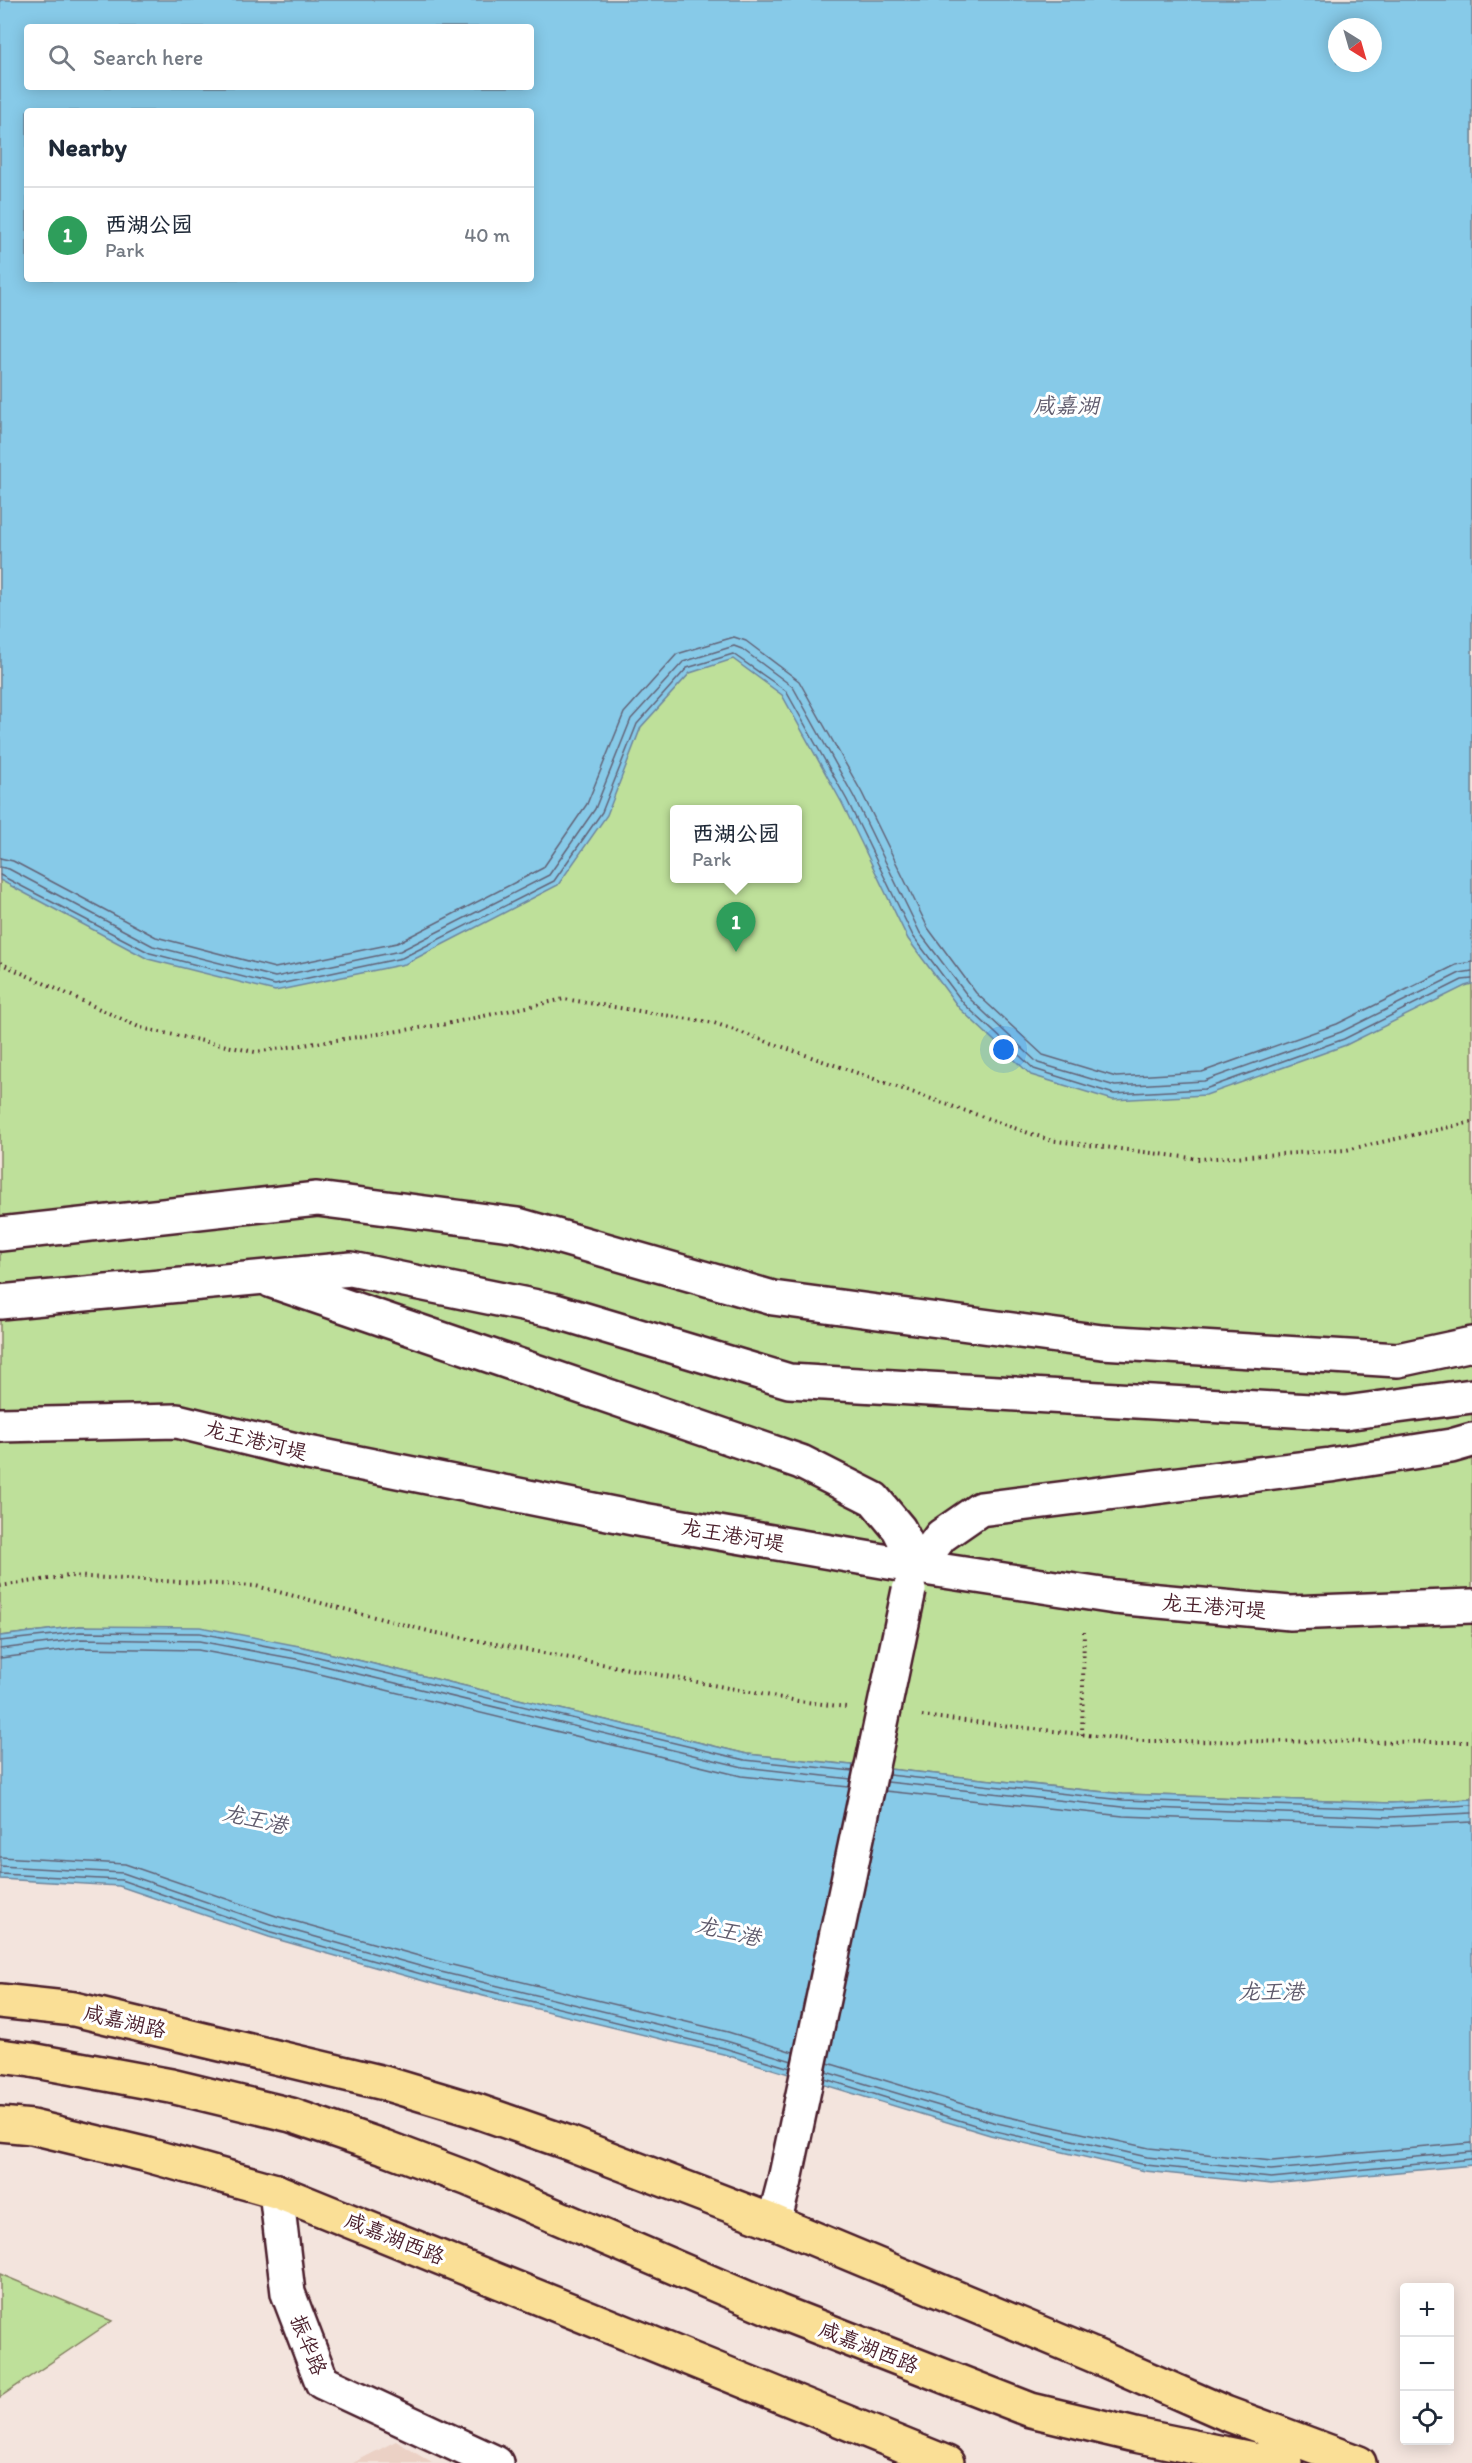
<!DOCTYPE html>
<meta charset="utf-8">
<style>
:root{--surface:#fff;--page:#f2f2f3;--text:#1f2937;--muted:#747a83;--line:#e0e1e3;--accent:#1a73e8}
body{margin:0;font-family:Itim,"LXGW WenKai TC",sans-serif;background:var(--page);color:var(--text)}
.controls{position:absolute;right:18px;bottom:18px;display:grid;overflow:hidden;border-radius:6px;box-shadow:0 3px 15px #0003}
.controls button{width:54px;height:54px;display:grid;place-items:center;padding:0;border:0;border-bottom:2px solid var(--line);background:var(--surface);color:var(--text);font:30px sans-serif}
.compass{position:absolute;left:1328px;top:18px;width:54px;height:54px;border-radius:50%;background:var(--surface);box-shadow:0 3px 15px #0003;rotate:143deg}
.you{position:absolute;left:1004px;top:1050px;width:21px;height:21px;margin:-15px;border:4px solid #fff;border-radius:50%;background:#1a73e8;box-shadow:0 0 0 9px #1a73e833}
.badge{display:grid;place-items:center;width:39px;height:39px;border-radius:50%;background:var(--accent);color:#fff;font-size:20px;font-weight:700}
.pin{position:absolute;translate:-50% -50px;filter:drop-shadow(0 2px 3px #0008)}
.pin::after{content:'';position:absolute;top:32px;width:21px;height:18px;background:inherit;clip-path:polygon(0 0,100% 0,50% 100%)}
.popup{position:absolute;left:670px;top:805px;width:132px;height:78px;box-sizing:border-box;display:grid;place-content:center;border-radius:6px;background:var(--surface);filter:drop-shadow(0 2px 4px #0005);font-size:20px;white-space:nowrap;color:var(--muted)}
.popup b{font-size:22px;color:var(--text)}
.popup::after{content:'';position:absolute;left:50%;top:100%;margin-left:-12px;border:12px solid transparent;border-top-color:var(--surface)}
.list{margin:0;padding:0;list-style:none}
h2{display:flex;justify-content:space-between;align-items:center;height:78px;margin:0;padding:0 24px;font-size:26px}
h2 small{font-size:20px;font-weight:400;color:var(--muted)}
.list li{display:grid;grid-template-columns:39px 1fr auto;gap:18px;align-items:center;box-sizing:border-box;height:96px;padding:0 24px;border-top:2px solid var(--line)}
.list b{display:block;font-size:22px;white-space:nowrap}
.list p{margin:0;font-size:20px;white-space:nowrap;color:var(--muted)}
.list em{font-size:20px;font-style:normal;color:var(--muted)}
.icon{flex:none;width:33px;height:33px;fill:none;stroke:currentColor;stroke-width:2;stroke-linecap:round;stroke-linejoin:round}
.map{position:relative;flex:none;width:1472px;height:2463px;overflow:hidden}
.search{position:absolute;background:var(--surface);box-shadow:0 3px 15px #0003;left:24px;top:24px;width:510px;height:66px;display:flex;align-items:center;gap:15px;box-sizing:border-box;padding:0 21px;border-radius:6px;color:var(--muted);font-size:22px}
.panel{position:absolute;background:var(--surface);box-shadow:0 3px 15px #0003;left:24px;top:108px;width:510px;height:174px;border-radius:6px}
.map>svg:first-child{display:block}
</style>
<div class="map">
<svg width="1472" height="2463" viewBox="0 0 1472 2463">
<rect width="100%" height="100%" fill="#f3e4dd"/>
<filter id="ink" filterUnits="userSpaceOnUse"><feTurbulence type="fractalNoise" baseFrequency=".0167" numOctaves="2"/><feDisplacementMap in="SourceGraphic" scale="12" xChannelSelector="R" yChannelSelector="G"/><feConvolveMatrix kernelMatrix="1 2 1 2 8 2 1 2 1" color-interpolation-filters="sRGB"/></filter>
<g filter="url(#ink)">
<path fill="#ebd1c5" d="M396,2441L432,2463H353Z"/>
<path fill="#bee09a" stroke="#848062" stroke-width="1.5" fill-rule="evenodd" d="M0,0H1472V1799L1391,1803L1123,1794L747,1754L299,1646L80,1626L0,1636ZM27,27H531V87H27ZM1337,27H1373V63H1337ZM27,111H531V279H27ZM674,810H798V878H674Z
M0,2274L112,2321L0,2397Z"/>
<path fill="#87cae8" stroke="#6f869c" stroke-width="1.5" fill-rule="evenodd" d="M0,0H1472V984L1465,986L1346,1045L1206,1095L1113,1100L1031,1075L959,1008L908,939L842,803L782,695L733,659L690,673L641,727L607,815L558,885L405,964L275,991L148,959L0,880ZM27,27H531V87H27ZM1337,27H1373V63H1337ZM27,111H531V279H27Z
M80,1626L200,1627L299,1646L747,1754L1123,1794L1391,1803L1472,1799V2165L1271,2184L1145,2171L990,2135L723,2054L438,1985L269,1937L119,1886L0,1879V1636Z"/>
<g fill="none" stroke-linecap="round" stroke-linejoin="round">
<path stroke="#626377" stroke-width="1.5" d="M0,858L13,861L156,937L275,968L397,943L543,868L587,804L624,713L677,654L734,637L746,641L799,681L862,793L928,928L976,993L1043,1055L1116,1077L1202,1072L1337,1024L1456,965L1472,962
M0,867L9,869L153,946L275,977L400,951L549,875L595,809L631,719L683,662L734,646L742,649L793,687L854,797L920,933L970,999L1038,1063L1115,1086L1204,1081L1341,1032L1460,973L1472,971
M0,875L150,953L275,985L402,958L554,881L602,812L637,724L687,668L733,654L786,691L847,800L913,936L964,1004L1034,1069L1114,1094L1205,1089L1344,1039L1462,980L1472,979
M0,1641L80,1632L200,1633L298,1652L745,1760L853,1771
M0,1649L81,1639L199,1641L296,1659L743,1767L851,1779
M0,1658L81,1648L198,1650L295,1668L741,1776L849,1787
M889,1775L1123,1800L1391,1809L1472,1805
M887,1782L1123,1807L1390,1817L1472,1813
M885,1791L1123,1816L1390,1826L1472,1822
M0,1857L125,1864L276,1916L444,1963L728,2032L793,2052
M0,1866L123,1873L273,1925L441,1972L726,2041L792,2061
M0,1874L121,1880L271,1932L439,1979L724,2048L790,2068
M828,2063L995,2114L1149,2148L1272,2161L1472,2143
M826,2072L993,2122L1147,2157L1271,2170L1472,2152
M825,2079L991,2130L1146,2165L1271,2178L1472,2159"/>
<defs>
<path id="minor" d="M0,1234L317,1199L518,1225L773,1298L1102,1342L1398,1360L1472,1344
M272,1281L801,1462L874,1499L899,1529L918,1567L941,1536L980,1509L1330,1465L1451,1446L1472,1440
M0,1302L351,1269L552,1310L789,1381L1345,1413L1472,1396
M0,1425L177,1421L308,1453L643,1520L918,1567L1115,1597L1290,1613L1472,1606
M276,2191L288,2293L322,2382L496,2463
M774,2222L785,2180"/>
<path id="major" d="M0,2001L74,2009L384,2083L477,2111L566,2142L774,2222L1093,2355L1225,2413L1359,2463
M0,2056L31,2060L171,2086L291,2115L384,2147L469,2179L777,2311L1031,2410L1135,2435L1252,2459L1285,2463
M0,2124L32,2127L144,2154L276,2191L947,2463"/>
</defs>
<use href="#minor" stroke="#4a1f2b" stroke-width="38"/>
<use href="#major" stroke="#4a1f2b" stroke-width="38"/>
<path stroke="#4a1f2b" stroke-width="4" stroke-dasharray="1.5 4.5" stroke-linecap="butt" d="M0,963L141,1028L255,1052L446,1024L564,999L714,1023L1049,1140L1199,1159L1346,1150L1472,1122
M0,1586L69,1576L256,1586L432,1632L798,1701L846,1707
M922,1716L1140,1741L1472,1742
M1082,1735L1084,1632"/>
<use href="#minor" stroke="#fff" stroke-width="33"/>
<use href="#major" stroke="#fadf96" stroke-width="33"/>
<defs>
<path id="minor-bridge" d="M785,2180L909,1590"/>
</defs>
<use href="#minor-bridge" stroke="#4a1f2b" stroke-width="38" stroke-linecap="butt"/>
<use href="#minor-bridge" stroke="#fff" stroke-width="33"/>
</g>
</g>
<g text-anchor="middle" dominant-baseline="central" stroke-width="6" stroke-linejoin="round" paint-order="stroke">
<g font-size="21" fill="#4a1f2b" stroke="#fff">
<text transform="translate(256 1440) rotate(14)">龙王港河堤</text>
<text transform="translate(733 1535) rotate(10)">龙王港河堤</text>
<text transform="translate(1214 1606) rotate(5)">龙王港河堤</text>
<text transform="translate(125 2021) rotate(13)">咸嘉湖路</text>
<text transform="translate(395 2238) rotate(22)">咸嘉湖西路</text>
<text transform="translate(309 2345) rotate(68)">振华路</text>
<text transform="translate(869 2347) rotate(22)">咸嘉湖西路</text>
</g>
<g font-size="22" font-style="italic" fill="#5f5b6d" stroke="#fff">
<text x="1066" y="405">咸嘉湖</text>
<text transform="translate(255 1819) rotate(13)">龙王港</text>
<text transform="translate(728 1931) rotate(13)">龙王港</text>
<text x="1271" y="1991">龙王港</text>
</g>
</g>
</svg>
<div class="controls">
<button>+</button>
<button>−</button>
<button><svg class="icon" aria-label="locate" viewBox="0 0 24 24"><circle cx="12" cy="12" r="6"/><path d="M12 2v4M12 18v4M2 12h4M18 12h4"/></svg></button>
</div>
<svg class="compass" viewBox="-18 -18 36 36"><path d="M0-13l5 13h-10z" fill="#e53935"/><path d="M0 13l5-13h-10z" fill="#747a83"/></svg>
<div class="you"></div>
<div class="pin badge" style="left:736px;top:952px;background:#2e9e5b">1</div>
<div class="popup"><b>西湖公园</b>Park</div>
<div class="search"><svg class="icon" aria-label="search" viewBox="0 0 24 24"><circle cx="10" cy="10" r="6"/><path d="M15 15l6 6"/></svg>Search here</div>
<section class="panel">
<h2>Nearby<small></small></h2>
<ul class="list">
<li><span class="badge" style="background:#2e9e5b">1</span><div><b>西湖公园</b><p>Park</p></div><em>40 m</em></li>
</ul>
</section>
</div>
